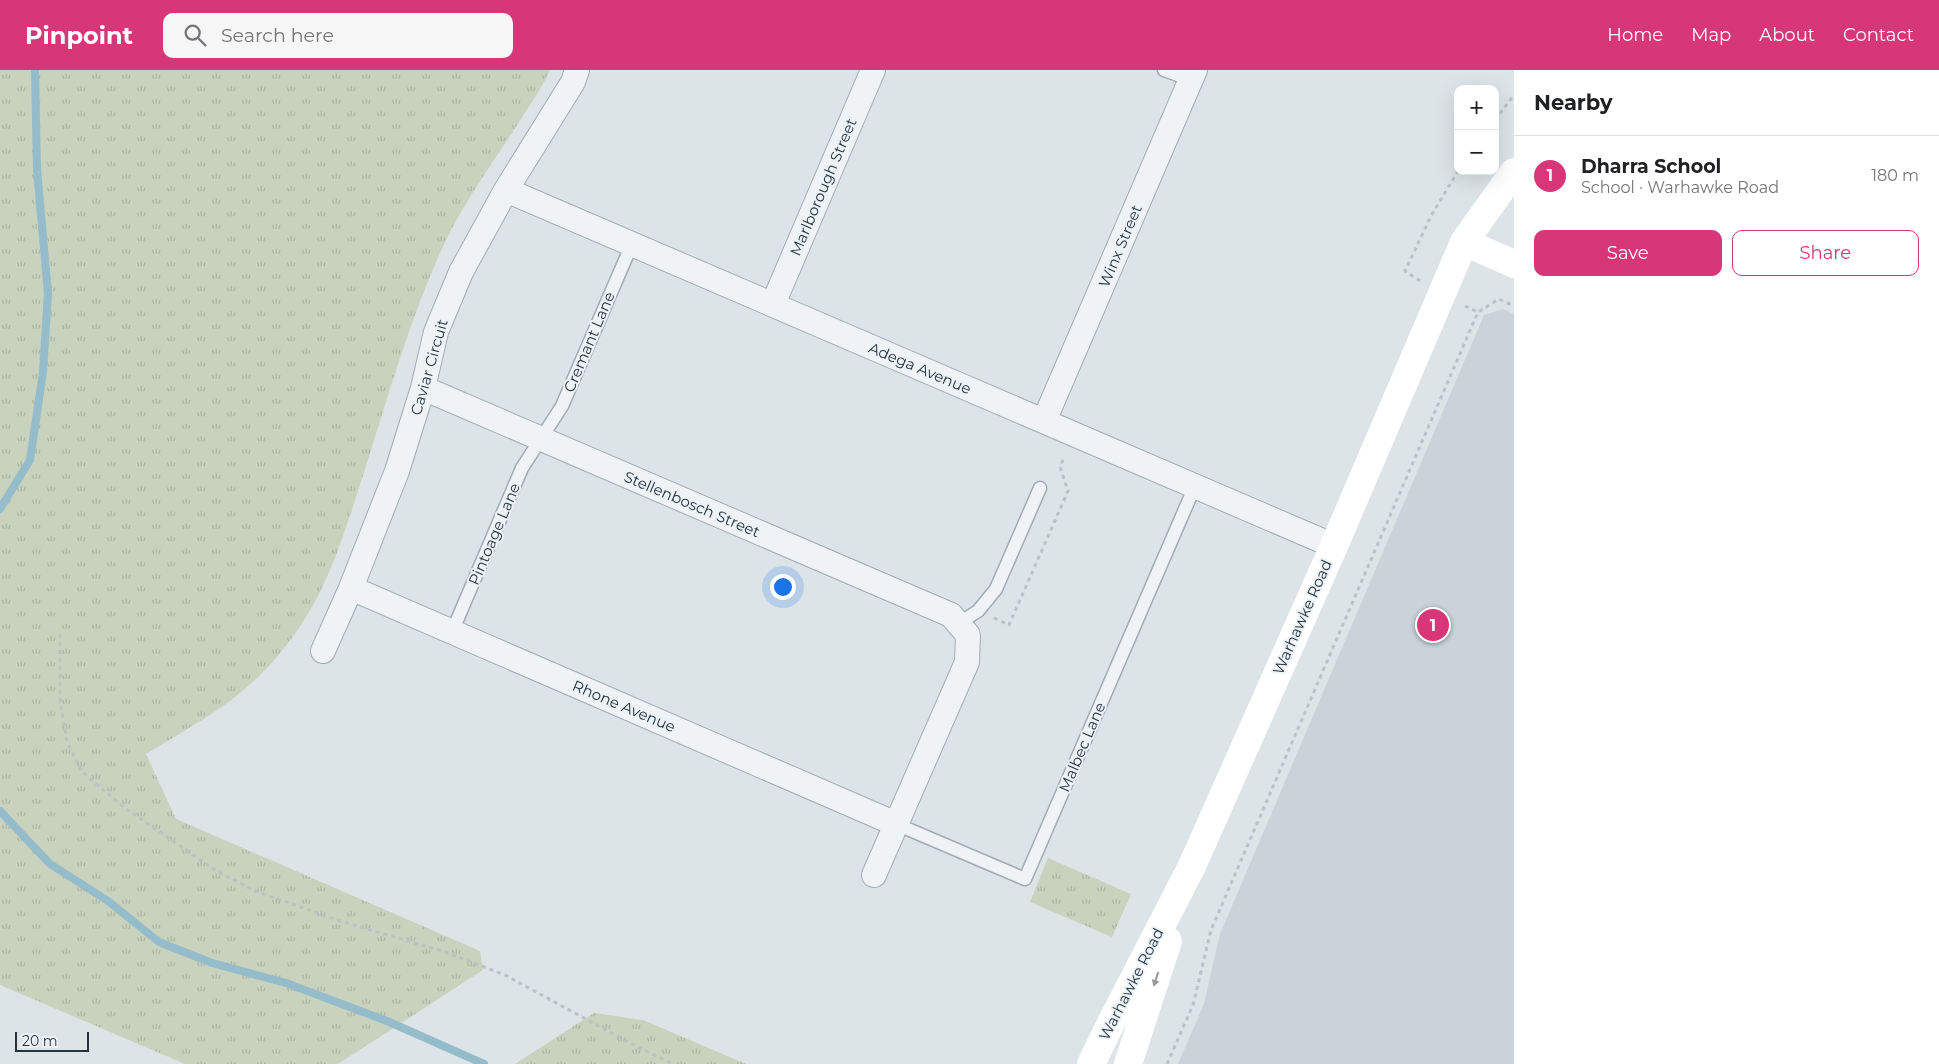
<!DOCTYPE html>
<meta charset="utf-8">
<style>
:root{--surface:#fff;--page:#f6f6f6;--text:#202124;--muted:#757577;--line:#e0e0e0;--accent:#d73778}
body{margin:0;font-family:Montserrat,sans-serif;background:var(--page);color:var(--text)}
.controls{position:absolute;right:15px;top:15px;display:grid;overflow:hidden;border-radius:10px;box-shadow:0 5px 20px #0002}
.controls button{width:45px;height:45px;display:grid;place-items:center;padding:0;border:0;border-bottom:1px solid var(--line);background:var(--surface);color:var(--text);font:25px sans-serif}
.scale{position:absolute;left:15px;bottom:12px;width:74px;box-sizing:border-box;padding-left:5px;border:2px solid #25353f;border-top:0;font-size:14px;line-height:18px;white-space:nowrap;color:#25353f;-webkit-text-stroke:4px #ecf2f5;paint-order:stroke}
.you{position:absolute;left:782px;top:516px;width:18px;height:18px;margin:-12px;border:4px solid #fff;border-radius:50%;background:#1a73e8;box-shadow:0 0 0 8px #1a73e833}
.badge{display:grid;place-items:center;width:32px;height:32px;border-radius:50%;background:var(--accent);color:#fff;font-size:16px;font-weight:700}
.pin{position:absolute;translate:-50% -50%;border:2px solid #fff;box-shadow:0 1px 5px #0006}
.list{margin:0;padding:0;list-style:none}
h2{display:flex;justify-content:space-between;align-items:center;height:65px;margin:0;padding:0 20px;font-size:21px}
h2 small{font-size:16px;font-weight:400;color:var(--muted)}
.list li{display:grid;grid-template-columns:32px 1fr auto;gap:15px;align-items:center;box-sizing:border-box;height:80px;padding:0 20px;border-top:1px solid var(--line)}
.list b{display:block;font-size:19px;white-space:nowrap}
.list p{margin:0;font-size:16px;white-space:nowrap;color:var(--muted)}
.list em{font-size:16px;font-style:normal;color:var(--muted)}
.actions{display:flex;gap:10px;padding:15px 20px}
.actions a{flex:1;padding:11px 0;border:1px solid var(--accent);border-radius:10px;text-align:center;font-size:18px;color:var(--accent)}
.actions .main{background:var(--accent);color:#fff}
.icon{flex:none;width:28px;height:28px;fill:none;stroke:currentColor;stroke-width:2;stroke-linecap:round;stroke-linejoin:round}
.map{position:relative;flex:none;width:1514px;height:994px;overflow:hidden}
header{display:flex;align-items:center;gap:30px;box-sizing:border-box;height:70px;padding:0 25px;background:var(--accent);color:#fff}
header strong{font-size:24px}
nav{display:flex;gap:28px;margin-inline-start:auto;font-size:18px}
.search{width:350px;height:45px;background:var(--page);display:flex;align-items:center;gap:12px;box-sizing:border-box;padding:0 18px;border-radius:10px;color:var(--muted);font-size:19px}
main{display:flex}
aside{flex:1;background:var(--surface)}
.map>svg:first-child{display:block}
</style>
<header>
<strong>Pinpoint</strong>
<div class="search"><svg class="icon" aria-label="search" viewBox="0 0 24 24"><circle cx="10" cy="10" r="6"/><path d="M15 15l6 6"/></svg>Search here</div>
<nav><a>Home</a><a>Map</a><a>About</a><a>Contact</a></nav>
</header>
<main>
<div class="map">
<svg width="1514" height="994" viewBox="0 0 1514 994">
<defs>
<pattern id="park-tufts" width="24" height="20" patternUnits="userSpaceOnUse" patternTransform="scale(1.25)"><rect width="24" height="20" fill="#c8d2bd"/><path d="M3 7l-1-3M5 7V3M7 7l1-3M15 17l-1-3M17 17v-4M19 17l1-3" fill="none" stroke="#acb5a4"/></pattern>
</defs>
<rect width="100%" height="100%" fill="#dce4e8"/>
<path fill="#cad3da" d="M1503,239L1514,244V994H1178L1204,934L1220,864L1484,245Z"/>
<path fill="url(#park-tufts)" d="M0,0H550C542,18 531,33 521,49C493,93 461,135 440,183C409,252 388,327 365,399C339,479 322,544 260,605C226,639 186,659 146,684L176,749L480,881L483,900L338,994H185L0,915Z
M1048,788L1131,824L1112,867L1030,832Z
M594,943L643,950L746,994H515Z"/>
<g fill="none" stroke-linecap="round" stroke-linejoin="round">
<path stroke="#94bccb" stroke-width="8" d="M0,439L30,390L43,302L48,223L37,100L35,0
M0,741L50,794L108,831L159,872L212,893L286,913L387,951L484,994"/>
<defs>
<path id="lane" d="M1164,0L1192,10
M959,553L978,541L996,519L1040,418
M452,562L522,398L562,336L632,174
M896,754L1025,809L1195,416"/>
<path id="street" d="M506,120L1334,476
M773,234L873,0
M423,318L951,545L968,565L967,592L874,805
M1044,351L1195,0
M351,518L896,754
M323,581L351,518L397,401L423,318L436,262L461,202L506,120L573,12L577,0"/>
</defs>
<use href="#lane" stroke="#a1acb2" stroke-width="15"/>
<use href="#street" stroke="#a1acb2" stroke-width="26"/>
<path stroke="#bac2c6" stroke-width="3" stroke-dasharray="4 4" stroke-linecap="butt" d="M1495,50L1514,25
M1420,211L1405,201L1431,146L1458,101
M1465,236L1478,242
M994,548L1009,555L1068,421L1060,397L1064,387
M60,564V631L67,672L82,702L125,738L215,800L255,821L337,850L445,882L505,905L630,973L673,994
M1167,994L1193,935L1211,860L1478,242L1499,229L1514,236"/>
<use href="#lane" stroke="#eff3f6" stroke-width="12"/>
<use href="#street" stroke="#eff3f6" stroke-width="24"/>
<path stroke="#fff" stroke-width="28" d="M1464,172L1514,194
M1091,994L1110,955L1192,796L1334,476L1464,172L1514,102
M1128,994L1168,871"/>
</g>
<defs><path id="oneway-solid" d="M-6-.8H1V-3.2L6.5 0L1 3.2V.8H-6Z" transform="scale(1.25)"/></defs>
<use fill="#929a9f" href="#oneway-solid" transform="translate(1156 909) rotate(108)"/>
<g text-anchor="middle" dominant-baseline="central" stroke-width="4" stroke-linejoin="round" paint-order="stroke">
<g font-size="15" fill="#25353f" stroke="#ecf2f5">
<text transform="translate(823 117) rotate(-67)">Marlborough Street</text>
<text transform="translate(1120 176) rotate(-67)">Winx Street</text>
<text transform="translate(589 272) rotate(-67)">Cremant Lane</text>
<text transform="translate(429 297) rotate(-74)">Caviar Circuit</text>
<text transform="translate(920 298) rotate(23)">Adega Avenue</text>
<text transform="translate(692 434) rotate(23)">Stellenbosch Street</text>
<text transform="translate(494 464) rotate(-67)">Pintoage Lane</text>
<text transform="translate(1302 547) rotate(-66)">Warhawke Road</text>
<text transform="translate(624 636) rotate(23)">Rhone Avenue</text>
<text transform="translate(1082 677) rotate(-67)">Malbec Lane</text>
<text transform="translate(1131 914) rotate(-63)">Warhawke Road</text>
</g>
</g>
</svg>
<div class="controls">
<button>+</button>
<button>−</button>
</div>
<div class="scale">20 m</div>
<div class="you"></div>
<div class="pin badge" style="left:1433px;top:555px">1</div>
</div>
<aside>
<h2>Nearby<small></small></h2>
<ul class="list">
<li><span class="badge">1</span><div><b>Dharra School</b><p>School · Warhawke Road</p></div><em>180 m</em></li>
</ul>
<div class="actions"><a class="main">Save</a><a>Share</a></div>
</aside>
</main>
